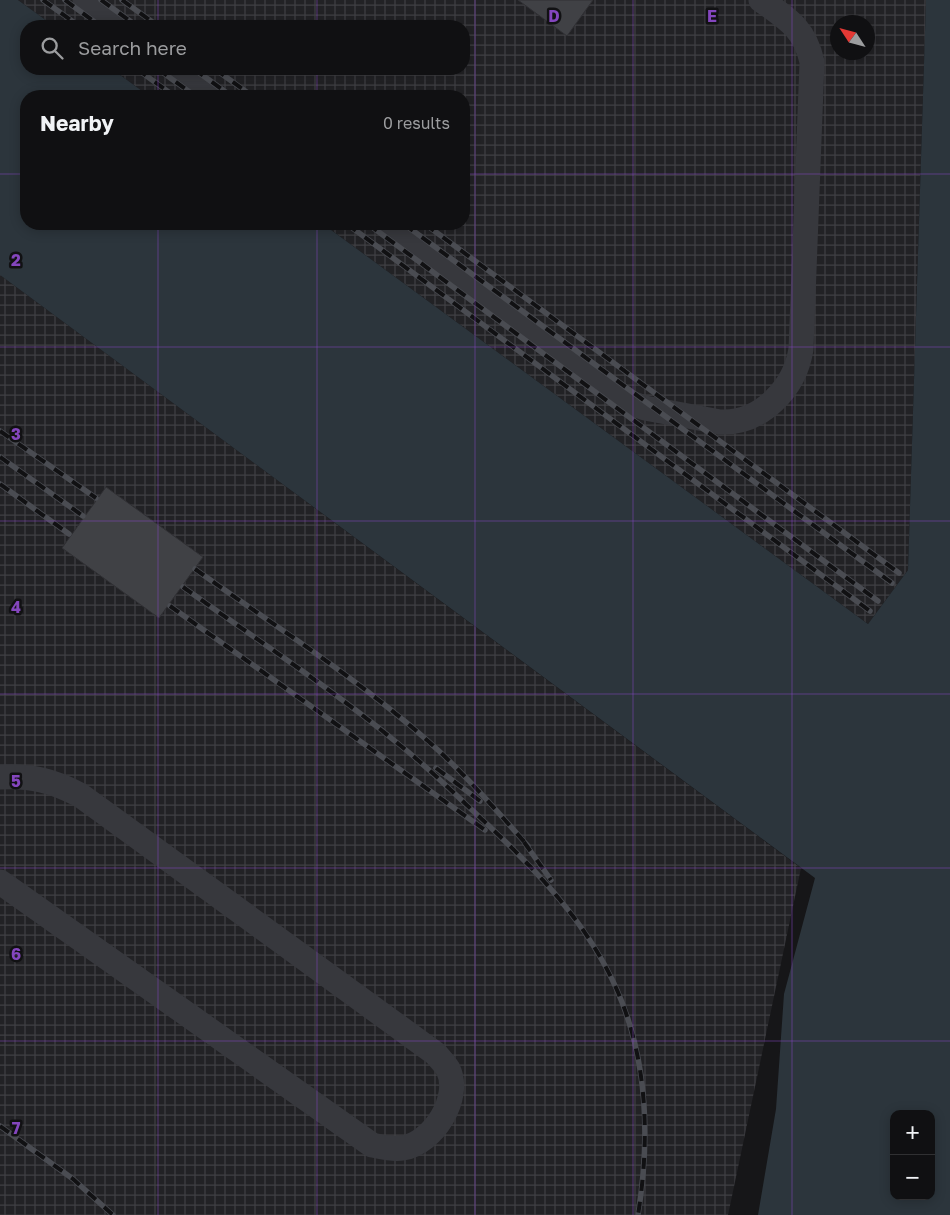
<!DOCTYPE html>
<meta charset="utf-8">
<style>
:root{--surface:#101012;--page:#19191b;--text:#f1f3f6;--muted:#9c9d9f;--line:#303032}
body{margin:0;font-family:"Golos Text",sans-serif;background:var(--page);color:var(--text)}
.controls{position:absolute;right:15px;bottom:15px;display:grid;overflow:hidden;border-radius:10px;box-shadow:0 2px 12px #0003}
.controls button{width:45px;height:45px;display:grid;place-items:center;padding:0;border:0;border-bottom:1px solid var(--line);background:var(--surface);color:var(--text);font:25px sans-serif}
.compass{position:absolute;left:830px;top:15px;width:45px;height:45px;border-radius:50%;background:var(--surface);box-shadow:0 2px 12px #0003;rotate:306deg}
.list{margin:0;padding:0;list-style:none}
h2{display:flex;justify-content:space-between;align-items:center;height:65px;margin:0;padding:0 20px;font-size:21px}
h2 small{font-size:16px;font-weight:400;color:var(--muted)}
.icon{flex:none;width:28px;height:28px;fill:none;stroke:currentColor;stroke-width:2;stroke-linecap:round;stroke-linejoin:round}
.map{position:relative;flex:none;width:950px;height:1215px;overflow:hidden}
.search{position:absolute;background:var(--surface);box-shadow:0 2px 12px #0003;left:20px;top:20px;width:450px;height:55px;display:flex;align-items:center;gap:12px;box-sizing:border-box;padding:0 18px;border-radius:20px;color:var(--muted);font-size:19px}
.panel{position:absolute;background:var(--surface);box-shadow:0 2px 12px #0003;left:20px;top:90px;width:450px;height:140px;border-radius:20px}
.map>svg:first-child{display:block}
</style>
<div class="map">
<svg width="950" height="1215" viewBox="0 0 950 1215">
<defs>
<pattern id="industrial-grid" width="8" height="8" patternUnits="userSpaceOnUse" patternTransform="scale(1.25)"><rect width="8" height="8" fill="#222225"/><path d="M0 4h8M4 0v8" fill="none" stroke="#3f3f43"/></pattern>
</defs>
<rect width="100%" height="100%" fill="#161618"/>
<path fill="url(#industrial-grid)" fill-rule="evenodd" d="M18,0H926L908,570L868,624L323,224H464V96H149L112,69H464V26H54ZM838,22H868V52H838Z
M0,275L801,868L728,1215H0Z"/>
<path fill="#2c353c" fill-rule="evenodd" d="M0,0H18L54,26H26V69H112L149,96H26V224H323L868,624L908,570L926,0H950V1215H758L776,1109L784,994L815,878L0,275ZM894,1114H931V1196H894Z"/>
<path fill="#404145" stroke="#303034" d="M518,0H593L567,36Z
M106,487L203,557L159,618L62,548Z"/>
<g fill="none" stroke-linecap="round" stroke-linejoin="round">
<path stroke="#37383d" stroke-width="25" d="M85,0L120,26
M178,69L215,96
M387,224L628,402L645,408L720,422C761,424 795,388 801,349L812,62C805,29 788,19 761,0
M0,777C31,775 53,781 80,795L436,1054C439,1058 445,1064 448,1069C462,1098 433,1143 403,1148C393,1150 382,1147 372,1145L0,882"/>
<defs>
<path id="rail" d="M43,0L79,26
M65,0L100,26
M101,0L137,26
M122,0L158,26
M137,69L174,96
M158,69L195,96
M194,69L231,96
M215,69L252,96
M347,224L870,611
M368,224L878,601
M404,224L892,583
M425,224L899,573
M0,431L96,498
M0,457L83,516
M0,484L69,534
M195,569C273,625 356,677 428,741C464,773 496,810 528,846
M183,587C256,639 332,689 401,746C431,770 459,798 487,824C539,873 588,924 617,990C648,1061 650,1140 638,1215
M170,606L485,830
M436,768L480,801
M524,842L551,880
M0,1126L73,1179L113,1215"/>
</defs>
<use href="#rail" stroke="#4a4c52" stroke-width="5.5"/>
<use href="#rail" stroke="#111113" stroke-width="4" stroke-dasharray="11" stroke-linecap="butt"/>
</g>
<path fill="none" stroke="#8446be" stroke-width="1" stroke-opacity="0.55" d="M158,0V26M317,0V26M475,0V1215M633,0V1215M792,0V1215M158,69V96M317,69V96M0,174H26M464,174H950M158,224V1215M317,224V1215M0,347H950M0,521H950M0,694H950M0,868H950M0,1041H950"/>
<g font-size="16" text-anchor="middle" font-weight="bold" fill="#8446be" stroke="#111113" stroke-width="5" stroke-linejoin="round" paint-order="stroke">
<text x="554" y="22">D</text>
<text x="712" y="22">E</text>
<text x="16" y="266">2</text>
<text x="16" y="440">3</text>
<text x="16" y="613">4</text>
<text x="16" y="787">5</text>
<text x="16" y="960">6</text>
<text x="16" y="1134">7</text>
</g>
</svg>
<div class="controls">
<button>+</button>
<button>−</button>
</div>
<svg class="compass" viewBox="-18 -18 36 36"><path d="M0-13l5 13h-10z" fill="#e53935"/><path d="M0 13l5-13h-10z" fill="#9c9d9f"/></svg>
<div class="search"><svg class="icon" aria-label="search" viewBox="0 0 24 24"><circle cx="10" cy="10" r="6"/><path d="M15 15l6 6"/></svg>Search here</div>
<section class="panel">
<h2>Nearby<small>0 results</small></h2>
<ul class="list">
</ul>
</section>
</div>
